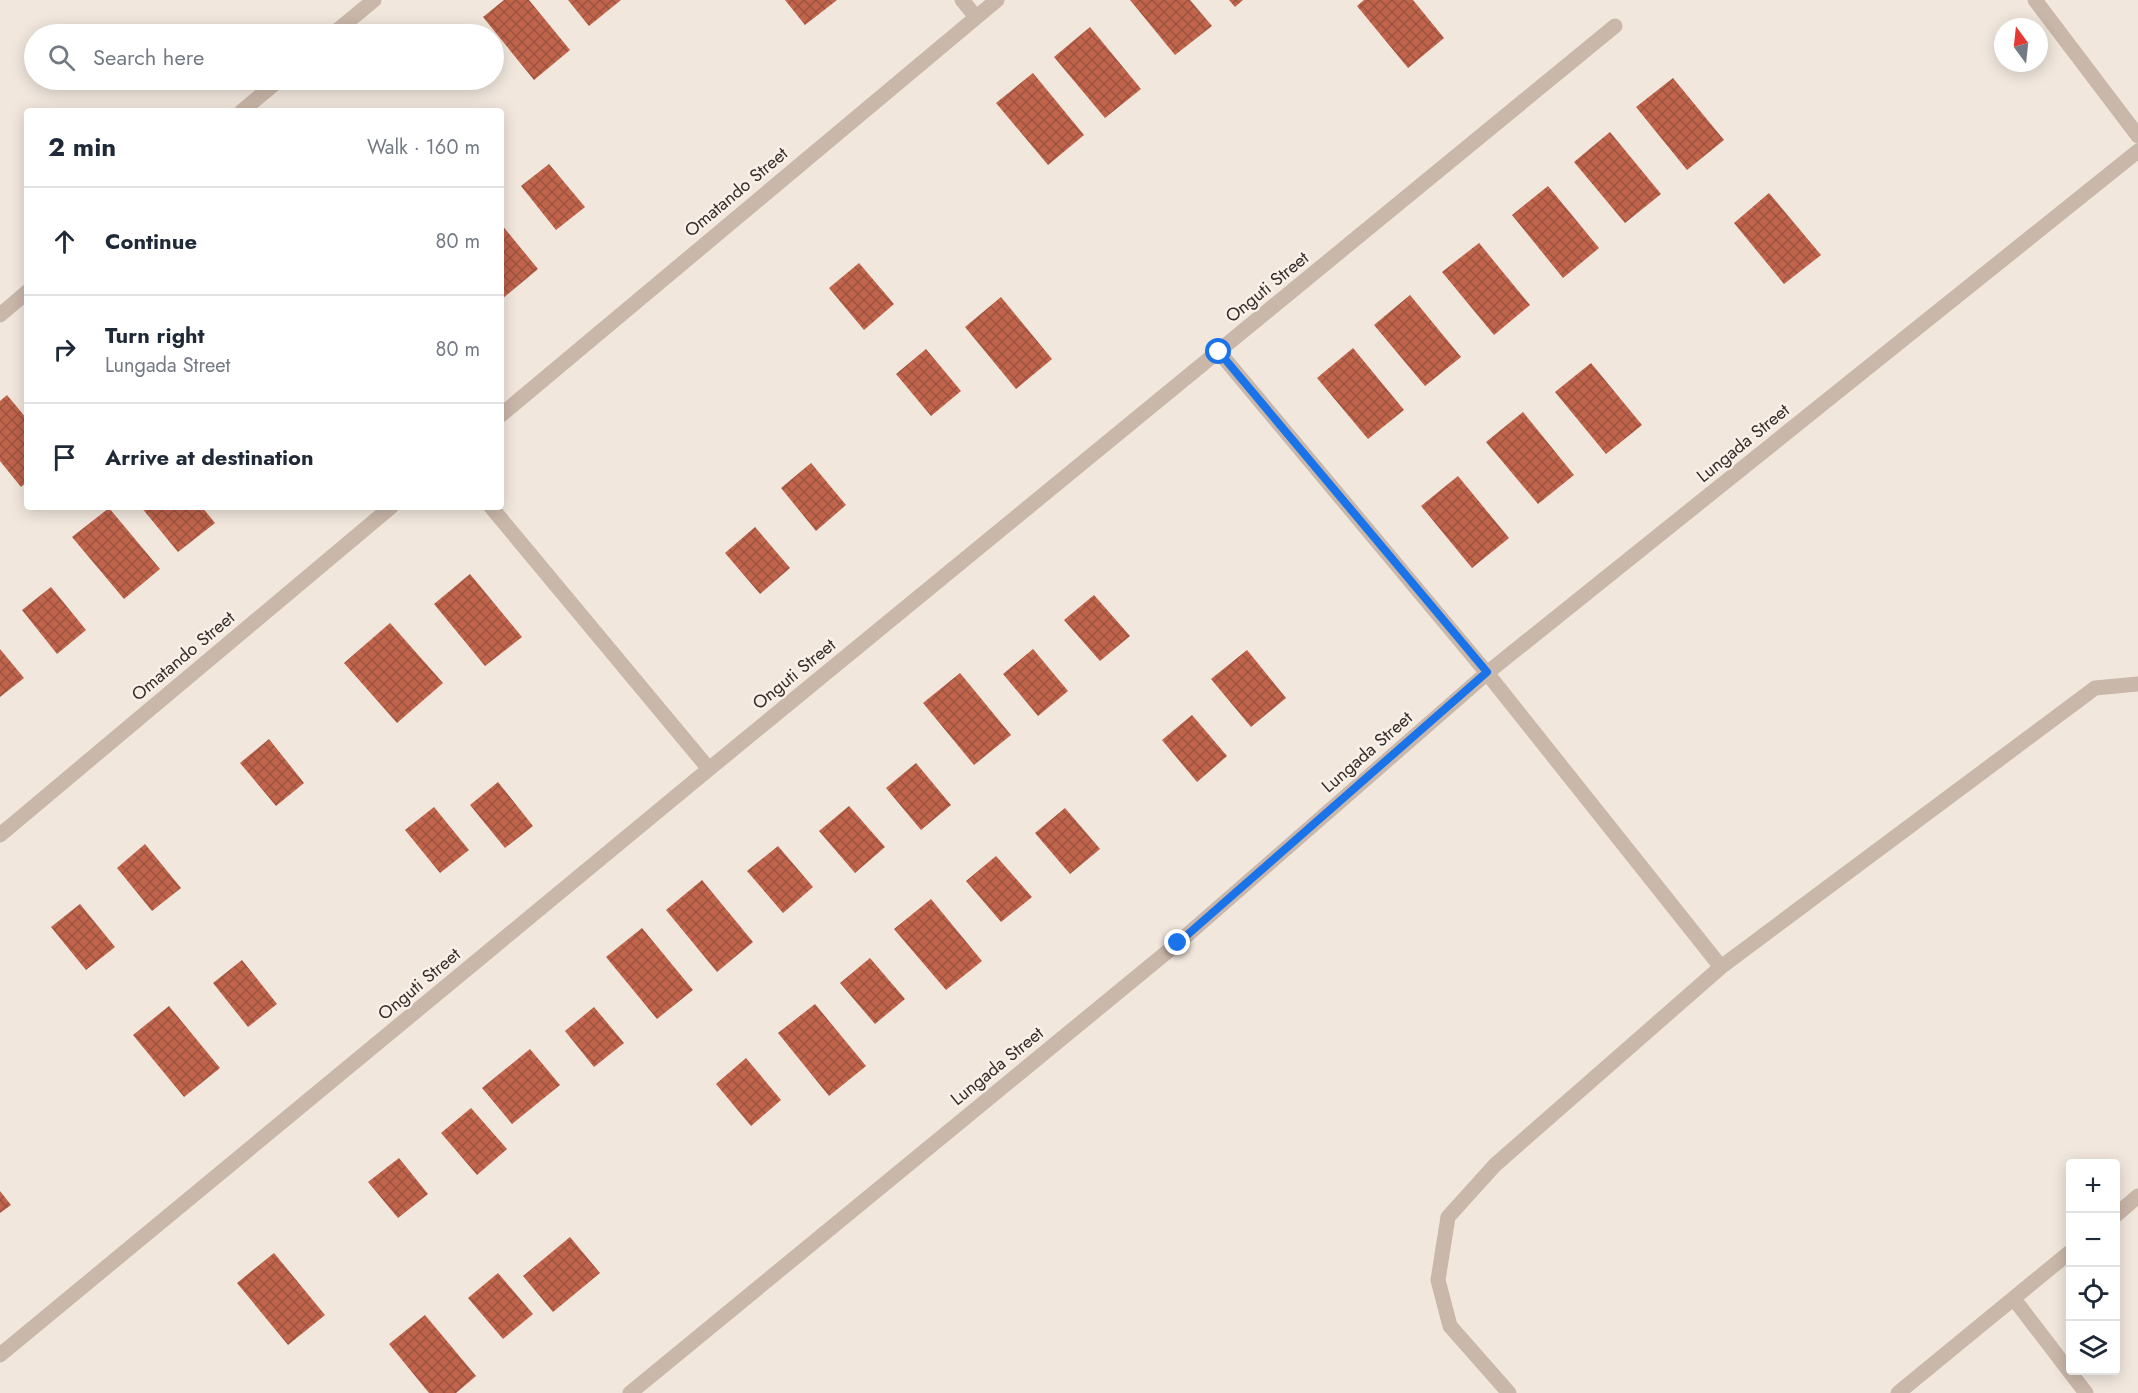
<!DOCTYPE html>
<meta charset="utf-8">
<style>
:root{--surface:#fff;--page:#f2f2f3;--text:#1f2937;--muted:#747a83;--line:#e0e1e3}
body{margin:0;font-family:Jost,sans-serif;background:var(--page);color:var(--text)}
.controls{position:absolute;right:18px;bottom:18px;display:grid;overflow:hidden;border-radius:6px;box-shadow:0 3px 15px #0003}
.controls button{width:54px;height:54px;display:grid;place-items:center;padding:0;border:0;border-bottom:2px solid var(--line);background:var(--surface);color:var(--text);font:30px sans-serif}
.compass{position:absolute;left:1994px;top:18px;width:54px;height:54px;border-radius:50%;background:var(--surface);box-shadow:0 3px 15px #0003;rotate:345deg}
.stop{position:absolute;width:18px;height:18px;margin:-14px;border:4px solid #1a73e8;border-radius:50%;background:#fff}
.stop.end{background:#1a73e8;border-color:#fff;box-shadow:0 2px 6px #0008}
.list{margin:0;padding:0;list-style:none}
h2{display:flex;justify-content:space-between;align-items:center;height:78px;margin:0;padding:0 24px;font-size:26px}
h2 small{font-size:20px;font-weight:400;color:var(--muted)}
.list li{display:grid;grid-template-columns:39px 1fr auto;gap:18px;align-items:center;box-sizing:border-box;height:108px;padding:0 24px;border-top:2px solid var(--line)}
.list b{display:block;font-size:22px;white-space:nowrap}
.list p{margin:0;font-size:20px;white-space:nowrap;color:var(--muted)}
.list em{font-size:20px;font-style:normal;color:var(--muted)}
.icon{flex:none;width:33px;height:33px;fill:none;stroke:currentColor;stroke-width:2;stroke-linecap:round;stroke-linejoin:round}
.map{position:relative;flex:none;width:2138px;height:1393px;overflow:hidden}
.search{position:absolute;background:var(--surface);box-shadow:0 3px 15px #0003;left:24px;top:24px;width:480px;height:66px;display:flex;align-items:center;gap:15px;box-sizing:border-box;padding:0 21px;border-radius:33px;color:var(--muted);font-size:22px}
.panel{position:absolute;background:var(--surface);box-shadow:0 3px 15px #0003;left:24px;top:108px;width:480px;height:402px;border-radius:6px}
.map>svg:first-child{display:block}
</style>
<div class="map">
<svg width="2138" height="1393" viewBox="0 0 2138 1393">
<defs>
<pattern id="building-cross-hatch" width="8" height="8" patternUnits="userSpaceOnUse" patternTransform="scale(1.5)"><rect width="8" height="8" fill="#c0644c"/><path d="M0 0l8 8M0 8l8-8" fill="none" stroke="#9d533f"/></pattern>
</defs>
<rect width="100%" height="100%" fill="#f1e7dd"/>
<path fill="url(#building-cross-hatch)" d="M504,0H529L570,50L534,80L483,17Z
M568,0H621L589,26Z
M785,0H837L805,25Z
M1130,0H1190L1212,26L1175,55Z
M1229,0H1243L1235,7Z
M1364,0H1413L1444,38L1408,68L1357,6Z
M1090,27L1141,89L1105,118L1054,57Z
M1033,73L1084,135L1048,165L996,103Z
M1673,78L1724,140L1687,170L1636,107Z
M1610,132L1661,194L1625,223L1574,162Z
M549,164L585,207L556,230L521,186Z
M1548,186L1599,248L1563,278L1512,215Z
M1769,193L1821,255L1784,284L1734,223Z
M501,224L538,269L502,299L501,297Z
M1479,243L1530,305L1494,335L1442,272Z
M859,263L894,304L864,330L829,288Z
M1410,295L1461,357L1425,386L1374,325Z
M1001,297L1052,359L1016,389L965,327Z
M1353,348L1404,410L1368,439L1317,378Z
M926,349L961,391L931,416L896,374Z
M1591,363L1642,425L1606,454L1555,392Z
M7,395L27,419V482L21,487L0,461V401Z
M1523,412L1574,475L1538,504L1486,442Z
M811,463L846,505L816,531L781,488Z
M1458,476L1509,538L1472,568L1421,506Z
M141,507H202L215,523L178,552Z
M109,508L160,569L124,599L72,537Z
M755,527L790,568L760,594L725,553Z
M470,574L522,637L485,666L434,604Z
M51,587L86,630L57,654L22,610Z
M1094,595L1130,636L1100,661L1064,620Z
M390,623L443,683L397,723L344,663Z
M0,649L24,678L0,697Z
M1033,649L1068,691L1038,716L1003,674Z
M1247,650L1286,698L1251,727L1211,679Z
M960,673L1011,735L974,765L923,703Z
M1192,715L1227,756L1197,782L1162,740Z
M269,739L304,783L276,806L240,763Z
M916,763L951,805L921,830L886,788Z
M498,782L533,826L505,848L470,805Z
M849,806L885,847L855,873L819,831Z
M434,807L469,850L440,873L405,830Z
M1065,808L1100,849L1070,874L1035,833Z
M145,844L181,888L152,911L117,868Z
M778,846L813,887L783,913L747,871Z
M996,856L1032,897L1001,922L966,881Z
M702,880L753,942L717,972L666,910Z
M931,899L982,961L946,990L894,929Z
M80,904L115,947L86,970L51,927Z
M642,928L693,990L657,1019L606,957Z
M870,958L905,999L875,1024L840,983Z
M242,960L277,1004L248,1027L213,983Z
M815,1004L866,1066L829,1096L778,1033Z
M169,1006L220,1068L184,1097L133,1035Z
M594,1007L624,1043L594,1067L565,1031Z
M530,1049L560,1085L512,1124L482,1088Z
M746,1058L781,1100L751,1126L716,1084Z
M471,1108L507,1149L477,1175L441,1133Z
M399,1158L428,1194L398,1218L368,1182Z
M0,1191L11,1205L0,1213Z
M570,1237L600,1273L553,1312L523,1276Z
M274,1253L325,1315L288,1345L237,1283Z
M498,1273L533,1314L503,1339L468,1298Z
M425,1315L476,1376L456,1393H429L389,1344Z"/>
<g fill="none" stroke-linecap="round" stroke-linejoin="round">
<path stroke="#c9b7a9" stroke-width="15" d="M962,0L976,17
M2035,0L2138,136
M333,34L374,0
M242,111L279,80
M0,315L27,292
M1219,352L1487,673L1721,967
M501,415L997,0
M491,507L709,769
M0,835L391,507
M2116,1215L2138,1196
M2014,1299L2086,1393
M0,1355L709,769L1615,26
M630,1393L1178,943L1487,673L2138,151
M1509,1393L1450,1326L1438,1280L1448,1217L1495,1165L1721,967L2095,688L2138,684
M1898,1393L2070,1252"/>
</g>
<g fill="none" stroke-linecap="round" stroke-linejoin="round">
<path stroke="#1a73e8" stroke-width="8" d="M1178,943L1487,672L1219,352"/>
</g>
<g text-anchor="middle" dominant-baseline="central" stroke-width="5" stroke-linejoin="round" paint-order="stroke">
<g font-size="18" fill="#362d29" stroke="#f9f1e9">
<text transform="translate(736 192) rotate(-40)">Omatando Street</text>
<text transform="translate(1267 287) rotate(-39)">Onguti Street</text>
<text transform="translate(1743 443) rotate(-39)">Lungada Street</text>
<text transform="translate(183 656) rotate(-40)">Omatando Street</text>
<text transform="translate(794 674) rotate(-39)">Onguti Street</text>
<text transform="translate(1367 752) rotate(-41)">Lungada Street</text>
<text transform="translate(419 984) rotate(-40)">Onguti Street</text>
<text transform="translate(997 1066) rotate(-39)">Lungada Street</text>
</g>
</g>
</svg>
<div class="controls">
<button>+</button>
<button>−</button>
<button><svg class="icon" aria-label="locate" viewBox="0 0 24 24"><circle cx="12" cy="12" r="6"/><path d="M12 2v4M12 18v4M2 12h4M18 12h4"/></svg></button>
<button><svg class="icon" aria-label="layers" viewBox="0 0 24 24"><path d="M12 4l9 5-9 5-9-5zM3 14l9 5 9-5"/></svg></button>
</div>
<svg class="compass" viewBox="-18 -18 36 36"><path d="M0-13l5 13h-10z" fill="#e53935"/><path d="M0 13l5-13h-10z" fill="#747a83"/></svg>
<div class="stop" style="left:1219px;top:352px"></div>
<div class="stop end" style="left:1178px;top:943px"></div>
<div class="search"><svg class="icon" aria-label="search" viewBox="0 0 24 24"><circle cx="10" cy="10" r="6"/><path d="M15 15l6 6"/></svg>Search here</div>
<section class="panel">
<h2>2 min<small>Walk · 160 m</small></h2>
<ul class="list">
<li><svg class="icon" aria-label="ahead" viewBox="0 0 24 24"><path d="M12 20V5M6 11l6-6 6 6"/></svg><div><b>Continue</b></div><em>80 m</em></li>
<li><svg class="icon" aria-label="right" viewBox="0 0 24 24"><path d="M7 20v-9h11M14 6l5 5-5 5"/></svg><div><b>Turn right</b><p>Lungada Street</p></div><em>80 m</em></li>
<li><svg class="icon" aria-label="arrive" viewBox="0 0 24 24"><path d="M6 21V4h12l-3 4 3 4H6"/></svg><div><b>Arrive at destination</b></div></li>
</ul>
</section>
</div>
